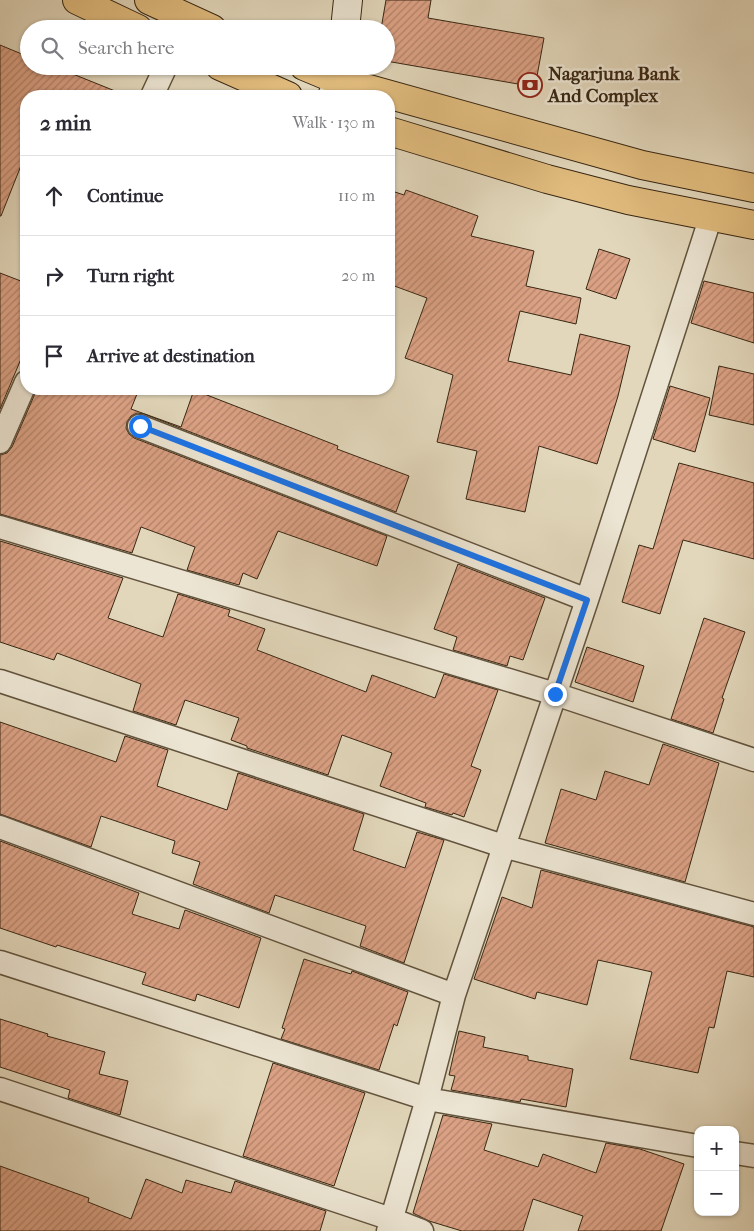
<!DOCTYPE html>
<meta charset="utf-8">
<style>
:root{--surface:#fff;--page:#f2f2f3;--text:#2b2b33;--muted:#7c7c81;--line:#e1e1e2}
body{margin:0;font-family:"IM FELL French Canon",serif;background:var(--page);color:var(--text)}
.controls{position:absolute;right:15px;bottom:15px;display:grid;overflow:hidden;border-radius:10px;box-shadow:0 1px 4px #0004}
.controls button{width:45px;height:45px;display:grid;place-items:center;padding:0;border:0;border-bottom:1px solid var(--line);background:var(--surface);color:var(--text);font:25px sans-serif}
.stop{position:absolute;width:15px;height:15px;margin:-11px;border:4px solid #1a73e8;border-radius:50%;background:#fff}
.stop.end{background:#1a73e8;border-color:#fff;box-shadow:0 1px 5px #0008}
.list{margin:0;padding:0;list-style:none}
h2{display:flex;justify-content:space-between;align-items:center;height:65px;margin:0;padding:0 20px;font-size:21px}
h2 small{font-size:16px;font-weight:400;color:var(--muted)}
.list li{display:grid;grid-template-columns:32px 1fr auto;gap:15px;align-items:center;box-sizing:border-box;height:80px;padding:0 20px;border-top:1px solid var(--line)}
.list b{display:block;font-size:19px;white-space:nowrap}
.list em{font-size:16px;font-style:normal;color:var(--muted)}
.icon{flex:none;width:28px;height:28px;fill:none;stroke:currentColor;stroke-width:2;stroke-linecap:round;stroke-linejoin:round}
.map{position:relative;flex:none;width:754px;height:1231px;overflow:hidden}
.search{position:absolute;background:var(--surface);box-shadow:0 1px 4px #0004;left:20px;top:20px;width:375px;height:55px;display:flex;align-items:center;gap:12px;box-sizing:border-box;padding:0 18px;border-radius:28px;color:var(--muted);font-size:19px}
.panel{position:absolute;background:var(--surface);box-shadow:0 1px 4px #0004;left:20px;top:90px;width:375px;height:305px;border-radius:20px}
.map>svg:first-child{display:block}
</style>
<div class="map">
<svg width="754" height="1231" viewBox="0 0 754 1231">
<defs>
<pattern id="building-hatch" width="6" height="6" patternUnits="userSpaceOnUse" patternTransform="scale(1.25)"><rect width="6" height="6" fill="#dba184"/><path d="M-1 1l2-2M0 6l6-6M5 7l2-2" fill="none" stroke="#b3836b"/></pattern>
</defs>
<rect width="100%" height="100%" fill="#e2d7bb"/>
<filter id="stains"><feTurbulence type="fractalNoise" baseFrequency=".004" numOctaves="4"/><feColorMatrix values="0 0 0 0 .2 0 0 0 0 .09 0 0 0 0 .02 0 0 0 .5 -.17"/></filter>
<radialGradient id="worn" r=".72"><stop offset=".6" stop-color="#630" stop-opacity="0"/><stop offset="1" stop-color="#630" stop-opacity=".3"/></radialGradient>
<path fill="url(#building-hatch)" stroke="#382713" d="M386,0H431L428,18L544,38L535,87L386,61V29H381Z
M0,45L29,57V66H53L125,95L26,96V153L1,216H0Z
M389,190L404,195L406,190L478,216L471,236L534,251L526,286L581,298L576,324L520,311L508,361L571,375L580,334L630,346L618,396L597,464L539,446L525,512L466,499L477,451L437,442L453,375L405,358L427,298L389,284Z
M599,249L630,259L616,299L586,289Z
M0,273L26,283V347L0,409Z
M704,281L754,293V343L691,323Z
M719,366L754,374V425L709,415Z
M670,386L710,398L695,452L653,439Z
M37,389H139L131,409L181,427L194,390L338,446L337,449L409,476L396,512L144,414L137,413L131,416L127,422L126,428L129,434L134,438L387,536L377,566L278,531L257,579L243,573L239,585L187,570L195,547L141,527L132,553L0,514V455L7,453L12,447Z
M679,463L754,483V559L683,540L660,614L622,602L639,545L653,549Z
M0,541L123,578L108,618L163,637L178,594L230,610L228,616L265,629L257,650L366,692L372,675L435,698L444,674L498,690L471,766L481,770L464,817L453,813L452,815L425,807L426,803L380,786L392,753L342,735L328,775L247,748V746L231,740L239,718L185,700L176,725L133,711L141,684L57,653L54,660L0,642Z
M458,564L545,598L523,660L510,656L507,666L453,650L457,637L434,629Z
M704,618L745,632L722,698L724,699L713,733L671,719Z
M587,647L644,666L633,702L575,682Z
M0,722L116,762L125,736L168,750L157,786L227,810L238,773L364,814L353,850L405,868L417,832L444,840L404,963L360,946L366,926L275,895L269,913L193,884L200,862L172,853L175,841L101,816L91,847L0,814Z
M663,744L719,763L685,882L545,843L561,789L596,800L605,771L649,785Z
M0,841L139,893L132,914L179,929L185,910L261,938L239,1008L197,994L195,1001L142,984L146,973L57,945L56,947L0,928Z
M541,870L754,927V977L727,971L714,1028L709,1027L698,1073L630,1059L652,972L598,960L587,1005L537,992L535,999L474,979L502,897L532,908Z
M304,959L351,974L352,971L408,992L397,1026L394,1024L379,1070L281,1039L285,1029L282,1028Z
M0,1019L48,1034L47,1036L105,1052L99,1074L128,1081L120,1115L68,1098L70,1090L0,1067Z
M459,1031L485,1037L483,1047L528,1056V1060L573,1069L566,1107L521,1099L520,1102L451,1090L455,1076L449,1075Z
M273,1063L365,1093L334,1186L243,1156Z
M443,1115L492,1124L484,1150L538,1167L543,1154L596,1173L606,1143L640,1149L684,1164L661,1231H578L583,1216L533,1199L523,1231H462L429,1221L413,1213Z
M0,1166L89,1198L88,1202L131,1219L146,1179L182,1193L186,1180L231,1193L235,1181L326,1211L320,1231H0Z"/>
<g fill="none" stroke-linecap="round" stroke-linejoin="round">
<defs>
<path id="street" d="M152,96L166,66
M139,426L587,600
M0,442L26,382
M0,527L555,694L754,760
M0,681L503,846L754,914
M0,827L454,995
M0,962L427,1099L698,1146
M0,1089L391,1219L422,1231
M735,1153L754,1156
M388,1231L427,1099L454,995L587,600L711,216"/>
<path id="secondary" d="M345,29L348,0
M332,96L340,81L342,66"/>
<path id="primary" d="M77,0L138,29
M149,0L212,29
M220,66L288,96
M304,66L340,81L642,165L754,188
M389,131L547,179L628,200L754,225"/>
</defs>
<use href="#street" stroke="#62533d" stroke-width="25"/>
<use href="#secondary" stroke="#382713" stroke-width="30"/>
<use href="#primary" stroke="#382713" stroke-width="30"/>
<use href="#street" stroke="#ece5d3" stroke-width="22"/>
<use href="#secondary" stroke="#ece5d3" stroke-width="28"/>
<use href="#primary" stroke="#e1bc7e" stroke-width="28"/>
</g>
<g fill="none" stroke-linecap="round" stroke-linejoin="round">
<path stroke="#1a73e8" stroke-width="6" d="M140,426L587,600L555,694"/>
</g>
<defs>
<symbol id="bank-ring" viewBox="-11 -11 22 22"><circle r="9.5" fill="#ece5d3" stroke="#8f2418" stroke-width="1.5"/><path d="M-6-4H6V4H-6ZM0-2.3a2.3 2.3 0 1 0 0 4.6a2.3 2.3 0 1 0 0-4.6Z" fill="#8f2418"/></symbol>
</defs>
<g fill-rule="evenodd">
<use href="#bank-ring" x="516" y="71" width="28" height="28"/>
</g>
<g text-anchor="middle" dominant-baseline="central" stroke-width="5" stroke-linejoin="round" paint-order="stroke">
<g font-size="19" font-weight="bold" fill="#382713" stroke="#ece5d3" text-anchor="start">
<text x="548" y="74">Nagarjuna Bank<tspan x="548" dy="22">And Complex</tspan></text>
</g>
</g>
<rect width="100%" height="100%" filter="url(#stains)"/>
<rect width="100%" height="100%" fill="url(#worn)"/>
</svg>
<div class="controls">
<button>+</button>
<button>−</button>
</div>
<div class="stop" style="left:140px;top:426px"></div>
<div class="stop end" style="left:555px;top:694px"></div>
<div class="search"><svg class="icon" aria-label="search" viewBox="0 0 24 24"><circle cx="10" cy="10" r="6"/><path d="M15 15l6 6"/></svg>Search here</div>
<section class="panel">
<h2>2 min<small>Walk · 130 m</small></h2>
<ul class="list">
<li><svg class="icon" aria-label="ahead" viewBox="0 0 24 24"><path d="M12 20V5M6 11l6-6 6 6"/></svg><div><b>Continue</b></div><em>110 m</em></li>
<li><svg class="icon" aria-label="right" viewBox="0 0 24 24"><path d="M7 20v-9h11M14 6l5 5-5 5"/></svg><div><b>Turn right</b></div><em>20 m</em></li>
<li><svg class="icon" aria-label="arrive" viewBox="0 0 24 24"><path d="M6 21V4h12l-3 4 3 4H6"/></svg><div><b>Arrive at destination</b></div></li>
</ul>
</section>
</div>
